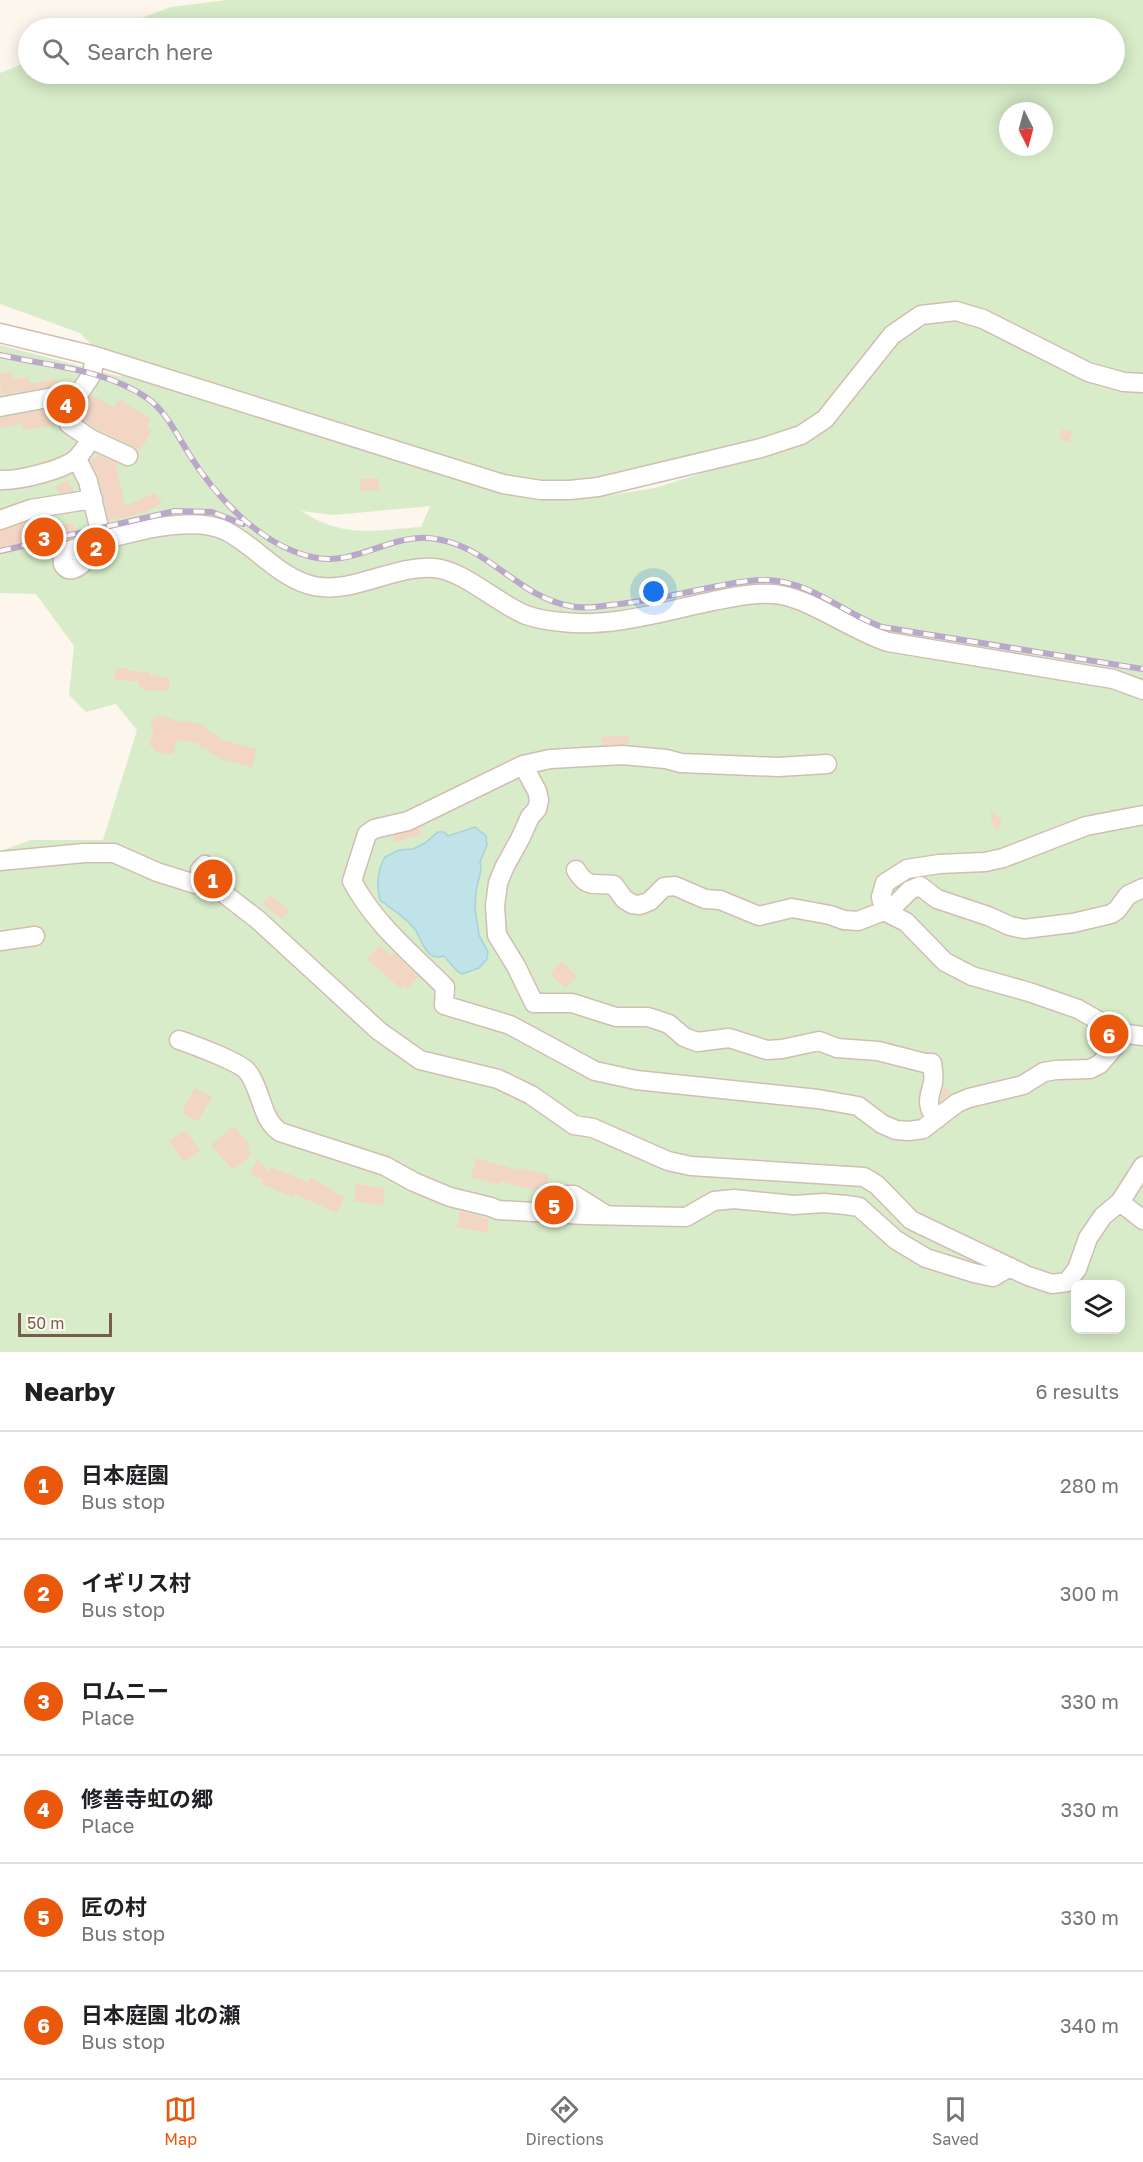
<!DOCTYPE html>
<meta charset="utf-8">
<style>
:root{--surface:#fff;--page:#f6f6f6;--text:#202124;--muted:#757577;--line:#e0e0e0;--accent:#ea580c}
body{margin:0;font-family:"Golos Text","Noto Sans JP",sans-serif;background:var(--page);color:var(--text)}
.controls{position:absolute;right:18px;bottom:18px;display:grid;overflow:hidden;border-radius:12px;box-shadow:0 3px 15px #0003}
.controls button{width:54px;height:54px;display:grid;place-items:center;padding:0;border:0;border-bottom:2px solid var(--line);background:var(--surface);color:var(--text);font:30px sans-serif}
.compass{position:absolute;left:999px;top:102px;width:54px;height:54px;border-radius:50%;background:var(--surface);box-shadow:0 3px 15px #0003;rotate:174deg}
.scale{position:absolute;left:18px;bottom:15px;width:94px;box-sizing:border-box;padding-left:6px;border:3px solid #7a5c4d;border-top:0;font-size:16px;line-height:21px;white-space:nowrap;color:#7a5c4d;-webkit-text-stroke:4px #fffaf3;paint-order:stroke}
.you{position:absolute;left:654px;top:592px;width:21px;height:21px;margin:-15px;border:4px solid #fff;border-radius:50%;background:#1a73e8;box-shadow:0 0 0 9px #1a73e833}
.badge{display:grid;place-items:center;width:39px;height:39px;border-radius:50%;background:var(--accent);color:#fff;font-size:20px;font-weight:700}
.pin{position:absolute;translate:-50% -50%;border:3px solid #fff;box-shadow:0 2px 6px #0006}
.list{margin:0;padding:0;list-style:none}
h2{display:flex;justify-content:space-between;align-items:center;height:78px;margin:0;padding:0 24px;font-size:26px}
h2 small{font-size:20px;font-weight:400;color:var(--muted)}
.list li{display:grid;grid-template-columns:39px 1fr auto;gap:18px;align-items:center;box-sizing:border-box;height:108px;padding:0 24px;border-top:2px solid var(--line)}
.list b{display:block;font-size:22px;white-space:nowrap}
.list p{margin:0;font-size:20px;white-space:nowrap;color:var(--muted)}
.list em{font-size:20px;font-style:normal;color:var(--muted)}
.icon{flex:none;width:33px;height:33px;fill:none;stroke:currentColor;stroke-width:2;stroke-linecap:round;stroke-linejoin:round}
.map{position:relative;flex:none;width:1143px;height:1352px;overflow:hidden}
.search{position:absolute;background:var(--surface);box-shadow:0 3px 15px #0003;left:18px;right:18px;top:18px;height:66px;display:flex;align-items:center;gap:15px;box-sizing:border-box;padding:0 21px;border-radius:33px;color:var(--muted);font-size:22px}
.sheet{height:726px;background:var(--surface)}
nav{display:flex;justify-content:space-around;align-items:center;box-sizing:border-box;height:84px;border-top:2px solid var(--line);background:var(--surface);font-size:16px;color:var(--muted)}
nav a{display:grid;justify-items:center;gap:3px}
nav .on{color:var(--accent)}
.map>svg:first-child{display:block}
</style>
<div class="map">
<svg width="1143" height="1352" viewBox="0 0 1143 1352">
<rect width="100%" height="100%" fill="#fdf6ec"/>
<path fill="#d8ecc9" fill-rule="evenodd" d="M227,0H1143V1352H0V851L31,840H103L137,730L116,704L86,712L69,695L74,646L36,594L0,593V345L122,377L80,333L0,304V73L28,62V74H1114V28H115L171,7ZM1008,111H1044V147H1008ZM712,470L655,488L611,495L575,489ZM430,506L421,527C372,530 346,539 301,511L334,515ZM1076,1284H1120V1330H1076Z"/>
<path fill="#bfe3e8" stroke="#a5d3da" stroke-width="1.5" d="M475,827L486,836L487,845L480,862L481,870L476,891L475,908L479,935L488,952L487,959L479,968L462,974L457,971L444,956C440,957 435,958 431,955C421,947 421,936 413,927C403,915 391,909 380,900C376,884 377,871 385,857L399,850L413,849L425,843L438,832H444L448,836Z"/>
<path fill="#f3d5c3" d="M12,371L13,380L29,377L30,384L57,379L58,385L1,395L0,374Z
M91,395L114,407L119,399L151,419L147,427L152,431L139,452L133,446L97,429L80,418Z
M53,408L56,425L23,430L22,424L0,428V418Z
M1063,429L1073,432L1069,442L1059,439Z
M99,455L115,462L125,506L155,493L162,503L146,512L109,521L99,478L90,460Z
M378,478L380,490L360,491V479Z
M68,480L74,491L59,493L56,486Z
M39,519L41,530L73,523L76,536L61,542L0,555V531Z
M128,668V671H140V673L150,672V676L160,675V678L169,677V690L148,691L140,688L138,681L114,680L115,669Z
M158,715L185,723V721L205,725L204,727L210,730L209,732L219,736L218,739L256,749L252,767L217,758L218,756L209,753L210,750L199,747L200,744L177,739L173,754L169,753V755L154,751L155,747L149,745L154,730L150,729L153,718L157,719Z
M628,736L629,744L602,745L601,737Z
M990,811L1002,820L997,831L992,823Z
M420,828L422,834L395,842L393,836Z
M270,895L289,910L282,919L263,904Z
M380,945L391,955L394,953L418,977L407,989L404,986L401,989L367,959Z
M562,961L577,976L565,988L550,973Z
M946,1087L951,1093L940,1102L943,1090Z
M195,1088L212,1097L198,1122L183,1113V1109Z
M234,1126L250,1145L246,1148L252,1154L233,1170L211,1145Z
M185,1130L200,1150L184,1162L169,1141Z
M476,1158L521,1171L522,1168L549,1175L545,1193L500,1181L499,1185L471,1177Z
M257,1159L269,1172L271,1167L308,1182L310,1178L334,1190L333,1192L344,1197L337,1213L294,1194L293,1197L261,1184L263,1180L250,1175Z
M356,1184L385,1188L383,1205L354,1201Z
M460,1211L489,1219L487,1233L457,1227Z"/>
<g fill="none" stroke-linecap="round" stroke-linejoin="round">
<defs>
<path id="minor" d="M0,333L95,356L503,484L541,490H570L598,487L761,448L801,435L825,419L892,335L921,315L956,311L983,319L1088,372L1124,382L1143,383
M80,392L69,415V424L91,439L128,456
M0,407L80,392L92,374L95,356
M77,459L88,481L102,540
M0,480C18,481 64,470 77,458C82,453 87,445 91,439
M0,520L31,509L93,499
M102,540C96,548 76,578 65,567C61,563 63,558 64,553C72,548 84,546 93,543C128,533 193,514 226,531C256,546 280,579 314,586C354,594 393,565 434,568C463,570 498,604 526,615C537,619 550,621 562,622C612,628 665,611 713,601C734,597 759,591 781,595C814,601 853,631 888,642L1113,679L1143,690
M827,764L778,767L681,763L666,759L622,755L550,759L523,765L408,821L374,829L367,834L352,881C374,923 412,954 445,987L444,1005L510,1025L595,1071L636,1080L818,1099L858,1106L882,1124L896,1130L909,1131L923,1129L957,1103L969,1098L1023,1085L1044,1072L1056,1070L1090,1069L1100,1064L1116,1045L1120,1033
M523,765L537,791L539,800L537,809L530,817L520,839L505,866L498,883L495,906L497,935L516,966L534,1003H572L616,1017H648L669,1024L684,1037L697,1042L729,1038L767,1050L782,1049L819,1041L837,1048L878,1051L925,1063H932C933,1069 934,1077 933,1083C929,1097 925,1106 937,1119
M1143,815L1086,826L1003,858L985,862L939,864L907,869L885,883L881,897L884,911L906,922L945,962L972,976L1029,992L1078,1009L1120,1033L1143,1036
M0,861L84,853H114L157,872L195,884L205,879
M576,870C588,890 595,882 614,885L624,899L632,904L640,905L650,901L664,887L675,886L705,899L720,900L759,916L792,908L830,915L844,920L858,921L884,911L897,903L910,890L920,886L937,899L988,916L1010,926L1024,929L1073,923L1111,914L1117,910L1128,895L1143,888
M210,881L211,868L205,865L200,870V873L205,879L257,919L379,1031L420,1060L498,1079L531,1095L574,1125L593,1128L668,1161L691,1166L864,1177L877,1185L911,1220L1028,1276L1052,1284L1067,1282L1077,1269L1088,1238L1103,1216L1120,1202L1143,1166
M0,941L35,936
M179,1040C191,1044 240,1062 247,1071C262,1089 260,1118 280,1132L385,1166L414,1182L450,1197L491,1207L498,1210L585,1215L686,1217L714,1201L734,1199L794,1205L824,1203L846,1205L859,1207L896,1240L926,1258L974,1273L993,1277L1010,1267
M1120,1202L1143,1220
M555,1213L561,1198L566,1195H574L606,1215"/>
</defs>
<use href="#minor" stroke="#d1beb0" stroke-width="21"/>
<use href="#minor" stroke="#fff" stroke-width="18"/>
<defs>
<path id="rail" d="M0,355C49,366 105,369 147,398C166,411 177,435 189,454C216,497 260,545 312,557C354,567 388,535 429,538C487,543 514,595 570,606C583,609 597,607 610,605C646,602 682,593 718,586C734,583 752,579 768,580C814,583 841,612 882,627L1143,669
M0,551L175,511L212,512L243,524"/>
</defs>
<use href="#rail" stroke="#b9a8c9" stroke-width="6"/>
<use href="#rail" stroke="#fffaf3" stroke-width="4" stroke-dasharray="11" stroke-linecap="butt"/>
</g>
</svg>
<div class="controls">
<button><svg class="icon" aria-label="layers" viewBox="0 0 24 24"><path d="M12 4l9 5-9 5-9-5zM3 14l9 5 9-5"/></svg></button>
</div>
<svg class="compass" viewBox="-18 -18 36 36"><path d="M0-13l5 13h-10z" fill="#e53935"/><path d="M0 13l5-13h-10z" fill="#757577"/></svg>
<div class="scale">50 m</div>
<div class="you"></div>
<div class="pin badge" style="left:213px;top:879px">1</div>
<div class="pin badge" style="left:96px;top:547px">2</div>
<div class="pin badge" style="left:44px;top:537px">3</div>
<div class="pin badge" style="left:66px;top:404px">4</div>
<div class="pin badge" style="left:554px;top:1205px">5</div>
<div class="pin badge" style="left:1109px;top:1034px">6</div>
<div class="search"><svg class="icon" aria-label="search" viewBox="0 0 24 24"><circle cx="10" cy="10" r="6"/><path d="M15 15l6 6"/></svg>Search here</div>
</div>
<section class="sheet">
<h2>Nearby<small>6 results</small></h2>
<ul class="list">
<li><span class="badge">1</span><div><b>日本庭園</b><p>Bus stop</p></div><em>280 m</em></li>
<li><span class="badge">2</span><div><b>イギリス村</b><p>Bus stop</p></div><em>300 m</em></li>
<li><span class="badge">3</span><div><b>ロムニー</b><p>Place</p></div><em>330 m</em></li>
<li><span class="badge">4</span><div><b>修善寺虹の郷</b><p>Place</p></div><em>330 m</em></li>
<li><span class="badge">5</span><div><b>匠の村</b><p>Bus stop</p></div><em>330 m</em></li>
<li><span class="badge">6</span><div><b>日本庭園 北の瀬</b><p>Bus stop</p></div><em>340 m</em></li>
</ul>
</section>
<nav>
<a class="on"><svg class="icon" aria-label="map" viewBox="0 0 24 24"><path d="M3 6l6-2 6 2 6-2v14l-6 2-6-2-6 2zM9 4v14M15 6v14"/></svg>Map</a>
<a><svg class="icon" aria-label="directions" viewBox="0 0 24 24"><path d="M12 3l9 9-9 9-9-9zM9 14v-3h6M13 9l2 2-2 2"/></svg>Directions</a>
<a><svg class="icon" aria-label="saved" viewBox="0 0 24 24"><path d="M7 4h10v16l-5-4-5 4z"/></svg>Saved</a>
</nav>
